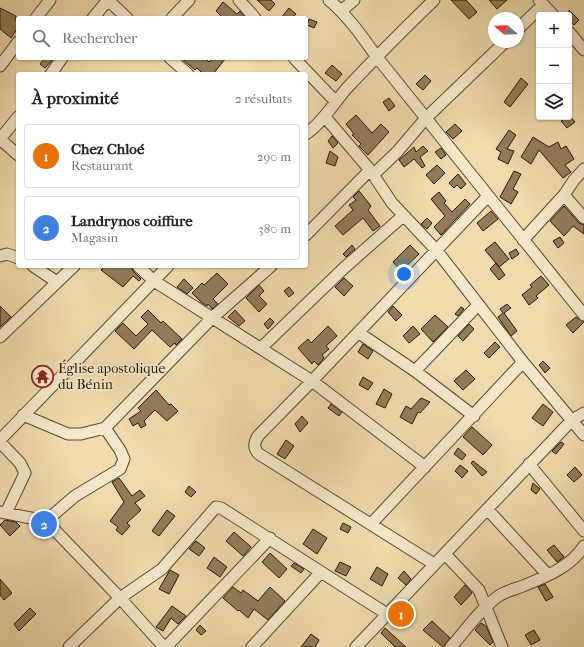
<!DOCTYPE html>
<html lang="fr">
<meta charset="utf-8">
<style>
:root{--surface:#fff;--page:#f6f6f6;--text:#202124;--muted:#757577;--line:#e0e0e0;--accent:#8f2418}
body{margin:0;font-family:"IM FELL French Canon",serif;background:var(--page);color:var(--text)}
.controls{position:absolute;right:12px;top:12px;display:grid;overflow:hidden;border-radius:4px;box-shadow:0 1px 3px #0004}
.controls button{width:36px;height:36px;display:grid;place-items:center;padding:0;border:0;border-bottom:1px solid var(--line);background:var(--surface);color:var(--text);font:20px sans-serif}
.compass{position:absolute;left:488px;top:12px;width:36px;height:36px;border-radius:50%;background:var(--surface);box-shadow:0 1px 3px #0004;rotate:289deg}
.you{position:absolute;left:404px;top:274px;width:14px;height:14px;margin:-10px;border:3px solid #fff;border-radius:50%;background:#1a73e8;box-shadow:0 0 0 6px #1a73e833}
.badge{display:grid;place-items:center;width:26px;height:26px;border-radius:50%;background:var(--accent);color:#fff;font-size:13px;font-weight:700}
.pin{position:absolute;translate:-50% -50%;border:2px solid #fff;box-shadow:0 1px 4px #0006}
.list{margin:0;padding:0;list-style:none}
h2{display:flex;justify-content:space-between;align-items:center;height:52px;margin:0;padding:0 16px;font-size:17px}
h2 small{font-size:13px;font-weight:400;color:var(--muted)}
.list li{display:grid;grid-template-columns:26px 1fr auto;gap:12px;align-items:center;box-sizing:border-box;height:64px;margin:0 8px 8px;padding:0 8px;border:1px solid var(--line);border-radius:4px}
.list b{display:block;font-size:15px;white-space:nowrap}
.list p{margin:0;font-size:13px;white-space:nowrap;color:var(--muted)}
.list em{font-size:13px;font-style:normal;color:var(--muted)}
.icon{flex:none;width:22px;height:22px;fill:none;stroke:currentColor;stroke-width:2;stroke-linecap:round;stroke-linejoin:round}
.map{position:relative;flex:none;width:584px;height:647px;overflow:hidden}
.search{position:absolute;background:var(--surface);box-shadow:0 1px 3px #0004;left:16px;top:16px;width:292px;height:44px;display:flex;align-items:center;gap:10px;box-sizing:border-box;padding:0 14px;border-radius:4px;color:var(--muted);font-size:15px}
.panel{position:absolute;background:var(--surface);box-shadow:0 1px 3px #0004;left:16px;top:72px;width:292px;height:196px;border-radius:4px}
.map>svg:first-child{display:block}
</style>
<div class="map">
<svg width="584" height="647" viewBox="0 0 584 647">
<rect width="100%" height="100%" fill="#efdbae"/>
<filter id="stains"><feTurbulence type="fractalNoise" baseFrequency=".005" numOctaves="4"/><feColorMatrix values="0 0 0 0 .2 0 0 0 0 .09 0 0 0 0 .02 0 0 0 .5 -.17"/></filter>
<radialGradient id="worn" r=".72"><stop offset=".6" stop-color="#630" stop-opacity="0"/><stop offset="1" stop-color="#630" stop-opacity=".3"/></radialGradient>
<path fill="#917d5a" stroke="#2b1700" d="M257,0H271L275,4L269,11Z
M451,0H466L477,12L469,19Z
M489,0H507L497,9Z
M223,2L237,14L240,11L246,18H223L216,11Z
M0,8L16,16L15,20L18,23V28L11,38L0,29Z
M289,8L296,14L292,18H281Z
M569,10L579,20L574,25L569,20Z
M309,19L317,22L314,28L307,25Z
M45,58H54L45,68L40,64Z
M181,58H205L209,62L213,58H226L213,74H203L197,68L195,70Z
M332,65L342,74L336,81L325,73Z
M425,75L431,81L423,90L416,84Z
M521,78L528,84L510,107L504,102Z
M389,98L395,106L389,111L383,102Z
M356,115L372,133L381,124L389,132L368,155L359,146L361,144L352,135L354,134L346,124Z
M569,115L575,122L567,128L561,121L569,117Z
M455,124L462,131L453,139L446,132Z
M509,130L516,135L507,149L514,151L508,164L498,159L501,152L496,149Z
M332,136L338,143L333,148L328,141Z
M533,137L549,147L558,142L561,149L566,146L574,159L565,165L571,172L563,178L539,150L531,164L521,157Z
M423,146L428,151L420,157L425,166L422,168L414,159L404,167L399,160L414,147L416,152Z
M441,148L446,155L441,159L435,152Z
M330,151L338,157L335,166L326,163Z
M437,165L445,173L434,184L426,175Z
M514,171L521,174L513,189L518,192L511,204L500,197Z
M458,174L466,184L461,189L457,185L454,188L449,183Z
M359,191L371,206L368,210L380,226L373,231L363,218L343,235L335,226L353,210L349,205L356,200L353,197Z
M439,192L446,201L444,203L452,212L465,199L470,204L441,235L434,227L445,216L431,199Z
M564,206L579,223L584,225V234L573,226L564,236L550,221Z
M491,211L498,219L483,231L477,223Z
M427,218L432,223L427,229L421,224Z
M560,237L564,243L558,248L553,241Z
M495,242L509,259L499,267L485,250Z
M352,245L355,249L346,257L343,254Z
M410,245L419,254L401,271L393,262Z
M516,249L519,254L512,259L509,253Z
M496,263L505,275L499,280L490,269Z
M105,266H131L133,271L141,279L139,281L133,276L123,287L101,270Z
M217,273L228,284L213,299L218,304L212,309L208,304L207,306L201,302L192,293L202,283L204,285Z
M541,276L549,285L536,296L538,298L529,305L522,295L532,287L530,285Z
M344,278L353,286L344,296L335,287Z
M184,279L193,288L187,294L177,287Z
M259,285L264,291L259,296L267,304L259,312L246,298Z
M289,287L294,293L289,297L284,291Z
M507,304L511,308L504,313L517,331L511,336L498,317L503,313L500,309Z
M0,306L11,317L0,327Z
M393,306L402,315L396,321L388,312Z
M461,307L464,309L458,316L455,314Z
M148,310L161,323L163,321L182,339L176,345L175,343L170,347L152,330L134,349L115,331L123,323L136,336L148,324L141,317Z
M235,310L245,321L239,326L228,317Z
M435,315L448,327L433,342L421,329Z
M576,317L584,322L573,333L566,325Z
M270,318L274,322L268,329L264,324Z
M469,324L474,329L463,341L458,336Z
M328,326L337,336L326,346L329,349L322,355L324,358L318,365L314,361L312,364L298,348L308,339L311,343Z
M413,326L420,334L409,343L403,336Z
M495,342L500,347L489,358L484,353Z
M363,344L373,351L368,359L358,352Z
M543,361L550,368L545,373L539,365Z
M466,370L475,379L463,390L454,381Z
M363,377L373,383L368,390L359,385Z
M384,389L392,394L385,408L376,404Z
M156,390L169,405L171,404L178,411L167,421L155,410L144,421L146,425L141,428L138,423L133,426L129,419L141,411L138,408Z
M421,398L430,402L420,413L418,412L412,424L400,417L406,406L411,409Z
M331,404L342,412L339,416L328,408Z
M543,404L553,412L543,426L532,418Z
M302,416L308,423L300,432L295,424Z
M472,427L492,445L483,455L463,437Z
M286,440L294,446L285,459L277,454Z
M561,442L564,444L556,454L552,451Z
M458,448L466,455L462,460L454,454Z
M473,461L487,472L482,476L471,463Z
M460,465L468,471L462,478L455,471Z
M575,467L582,475L574,482L567,475Z
M119,478L132,496L140,490L145,496L135,503L141,510L127,523L130,526L122,535L116,530L118,527L110,521L124,502L112,482Z
M533,483L540,489L536,494L531,490Z
M189,486L196,492L191,497L185,492Z
M167,510L175,516L159,536L152,531Z
M5,520L16,522L20,526L10,536L0,525Z
M343,523L351,527L348,533L340,529Z
M313,529L327,538L317,554L303,544Z
M234,532L251,547L243,556L226,541Z
M196,541L205,548L199,556L189,549Z
M554,545L564,557L557,562L547,550Z
M270,553L287,569L279,578L262,562Z
M214,557L227,567L220,577L207,568Z
M340,562L351,567L346,576L335,571Z
M294,563L304,569L301,573L291,566Z
M377,567L388,574L382,586L370,579Z
M170,570L179,575L169,594L159,589Z
M404,571L411,579L406,585L398,578Z
M0,579L12,593L4,600L0,595Z
M545,584L553,597L546,601L538,587Z
M465,585L472,593L461,605L454,597Z
M233,587L241,593L243,590L258,601L270,587L285,601L268,620L254,609L248,618L239,610L238,611L223,598Z
M172,606L186,616L178,624L171,618L163,631L156,627Z
M30,608L36,614L19,631L14,624Z
M432,621L450,638L443,647L423,630Z
M481,623L486,626L493,642L490,645L475,630Z
M200,625L206,631L201,635L196,630Z
M385,628L406,647H395L381,633Z
M534,630L540,640L531,645L525,635Z
M311,634L319,640L315,647H301Z"/>
<g fill="none" stroke-linecap="round" stroke-linejoin="round">
<defs>
<path id="minor" d="M108,0L127,18
M239,0L255,18
M329,0C348,16 362,36 376,56L584,315
M539,0L553,15
M341,11L354,0
M36,18L50,0
M93,18L108,0
M172,18L189,0
M518,29L543,5
M569,32L584,50
M170,58L188,74
M294,58L335,101
M0,66L18,42
M51,74L62,58
M18,117L0,139L18,155
M325,117L370,170L392,203L437,251L523,362L584,435
M306,134C323,122 333,104 347,88C375,58 404,29 434,0
M373,175L397,152L426,118L505,42
M564,195L584,218
M306,235L370,170
M523,240L564,195L574,180L584,169
M0,256L7,254L18,258
M33,266L57,282
M138,266L154,281L312,381L425,467
M359,333L415,371L474,416
M0,337L74,266
M261,348L344,268L403,216
M415,371L478,305
M23,415L68,434H81L105,428L212,318L271,266
M0,440L168,266
M0,442L20,463L25,473L6,513
M529,464L584,531
M487,509L547,574
M0,512L46,521L120,598L164,647
M46,521L75,496L120,469L124,459L120,450L105,428
M371,524L523,362
M445,554L479,590L502,647
M434,564L259,454C253,448 254,443 258,436L312,381L488,196
M69,647L120,598L162,569L216,507L221,508L321,572
M166,647L270,538
M252,647L321,572L387,614
M356,647L572,420L584,413
M451,647C466,630 481,608 500,595C507,591 515,589 523,586C545,577 571,567 584,546"/>
</defs>
<use href="#minor" stroke="#5c482c" stroke-width="13"/>
<use href="#minor" stroke="#f5e8ca" stroke-width="11"/>
</g>
<defs>
<symbol id="temple-ring" viewBox="-11 -11 22 22"><circle r="9.5" fill="#f5e8ca" stroke="#8f2418" stroke-width="1.5"/><path d="M0-6L5-2H3V0L6.5 2.5H4V6H1.5V3h-3V6H-4V2.5H-6.5L-3 0V-2H-5Z" fill="#8f2418"/></symbol>
</defs>
<g fill-rule="evenodd">
<use href="#temple-ring" x="30" y="364" width="25" height="25"/>
</g>
<g text-anchor="middle" dominant-baseline="central" stroke-width="3" stroke-linejoin="round" paint-order="stroke">
<g font-size="14" fill="#2b1700" stroke="#f5e8ca" text-anchor="start">
<text x="58" y="368">Église apostolique<tspan x="58" dy="16">du Bénin</tspan></text>
</g>
</g>
<rect width="100%" height="100%" filter="url(#stains)"/>
<rect width="100%" height="100%" fill="url(#worn)"/>
</svg>
<div class="controls">
<button>+</button>
<button>−</button>
<button><svg class="icon" aria-label="layers" viewBox="0 0 24 24"><path d="M12 4l9 5-9 5-9-5zM3 14l9 5 9-5"/></svg></button>
</div>
<svg class="compass" viewBox="-18 -18 36 36"><path d="M0-13l5 13h-10z" fill="#e53935"/><path d="M0 13l5-13h-10z" fill="#757577"/></svg>
<div class="you"></div>
<div class="pin badge" style="left:401px;top:614px;background:#e8710a">1</div>
<div class="pin badge" style="left:44px;top:524px;background:#3f7fe0">2</div>
<div class="search"><svg class="icon" aria-label="search" viewBox="0 0 24 24"><circle cx="10" cy="10" r="6"/><path d="M15 15l6 6"/></svg>Rechercher</div>
<section class="panel">
<h2>À proximité<small>2 résultats</small></h2>
<ul class="list">
<li><span class="badge" style="background:#e8710a">1</span><div><b>Chez Chloé</b><p>Restaurant</p></div><em>290 m</em></li>
<li><span class="badge" style="background:#3f7fe0">2</span><div><b>Landrynos coiffure</b><p>Magasin</p></div><em>380 m</em></li>
</ul>
</section>
</div>
